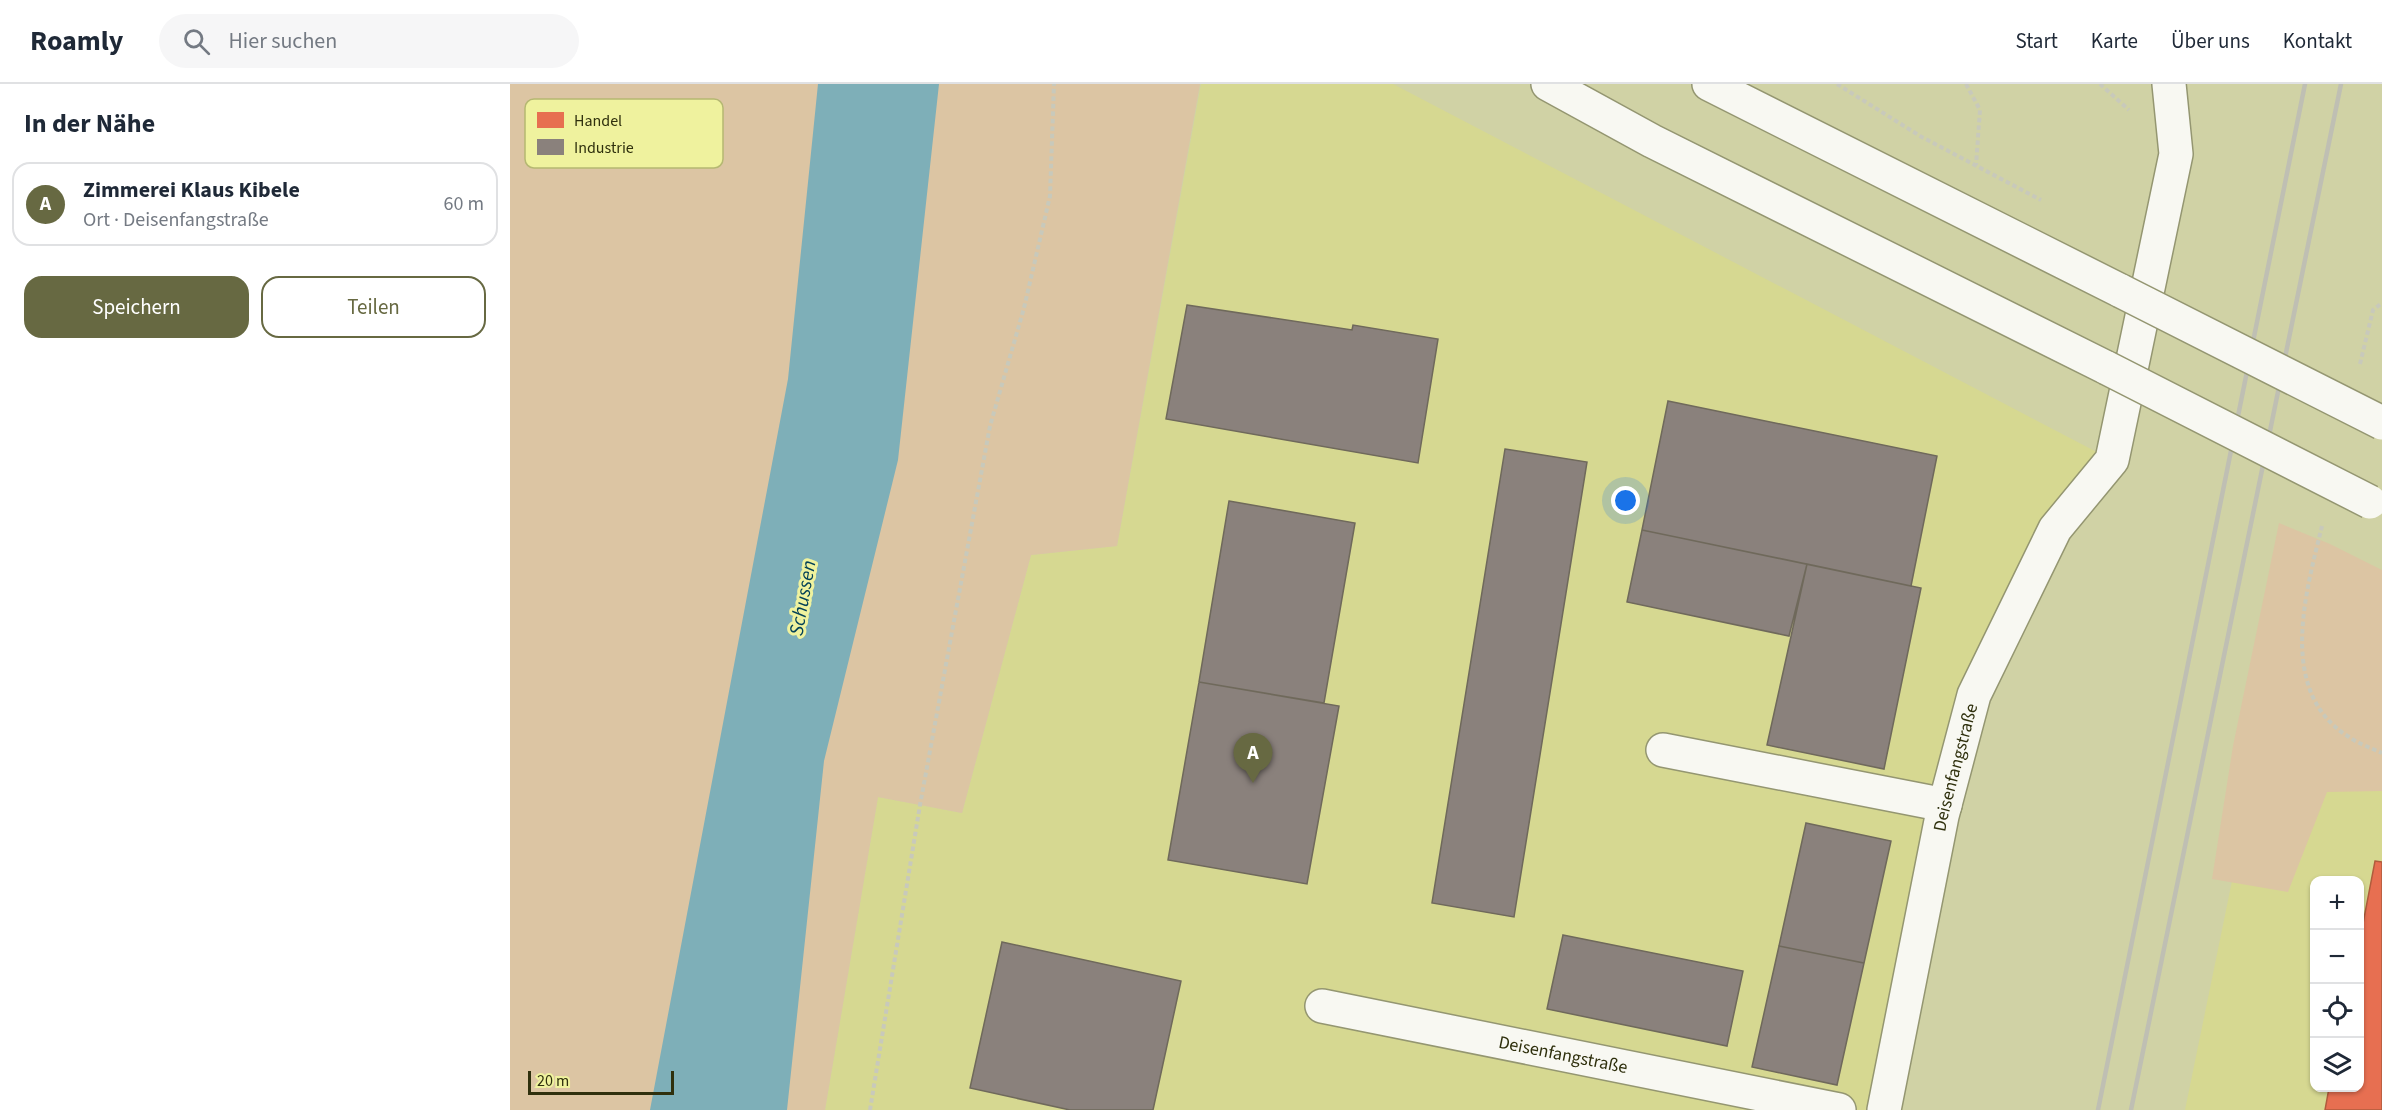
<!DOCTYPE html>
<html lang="de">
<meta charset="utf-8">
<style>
:root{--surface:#fff;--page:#f6f6f7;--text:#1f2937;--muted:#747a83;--line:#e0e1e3;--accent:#676942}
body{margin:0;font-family:"Source Sans 3",sans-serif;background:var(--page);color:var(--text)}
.controls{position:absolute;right:18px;bottom:18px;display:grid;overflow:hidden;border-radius:12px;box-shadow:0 2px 4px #0004}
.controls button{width:54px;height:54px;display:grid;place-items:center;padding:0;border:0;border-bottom:2px solid var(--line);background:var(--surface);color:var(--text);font:30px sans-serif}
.scale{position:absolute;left:18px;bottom:15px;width:146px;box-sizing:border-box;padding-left:6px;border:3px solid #2f300d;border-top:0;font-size:16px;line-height:21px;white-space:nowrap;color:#2f300d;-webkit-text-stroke:4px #eff29e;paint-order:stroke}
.you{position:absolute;left:1116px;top:417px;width:21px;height:21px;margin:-15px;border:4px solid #fff;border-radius:50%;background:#1a73e8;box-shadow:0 0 0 9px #1a73e833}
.badge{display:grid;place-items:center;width:39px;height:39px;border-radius:50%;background:var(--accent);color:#fff;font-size:20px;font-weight:700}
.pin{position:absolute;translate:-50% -50px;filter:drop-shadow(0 2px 3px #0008)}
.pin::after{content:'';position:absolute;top:32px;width:21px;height:18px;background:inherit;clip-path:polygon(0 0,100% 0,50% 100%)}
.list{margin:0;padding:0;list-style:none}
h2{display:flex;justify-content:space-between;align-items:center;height:78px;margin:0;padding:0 24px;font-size:26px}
h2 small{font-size:20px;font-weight:400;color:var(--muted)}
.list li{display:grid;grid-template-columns:39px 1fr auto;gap:18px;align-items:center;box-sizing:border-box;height:84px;margin:0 12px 12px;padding:0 12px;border:2px solid var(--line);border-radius:18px}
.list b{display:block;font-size:22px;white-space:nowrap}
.list p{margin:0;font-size:20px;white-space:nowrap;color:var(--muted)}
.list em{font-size:20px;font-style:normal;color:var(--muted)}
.actions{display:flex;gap:12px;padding:18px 24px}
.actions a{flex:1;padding:14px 0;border:2px solid var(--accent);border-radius:18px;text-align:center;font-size:21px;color:var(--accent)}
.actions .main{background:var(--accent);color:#fff}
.icon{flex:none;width:33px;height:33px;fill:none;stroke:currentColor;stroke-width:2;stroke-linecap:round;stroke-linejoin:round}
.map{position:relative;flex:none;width:1872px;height:1026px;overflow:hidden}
header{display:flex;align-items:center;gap:36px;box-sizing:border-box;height:84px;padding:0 30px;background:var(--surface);border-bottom:2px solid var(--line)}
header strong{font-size:28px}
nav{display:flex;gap:33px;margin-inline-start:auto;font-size:21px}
.search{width:420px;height:54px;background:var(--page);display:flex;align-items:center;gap:15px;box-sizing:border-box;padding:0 21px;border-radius:33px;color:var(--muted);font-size:22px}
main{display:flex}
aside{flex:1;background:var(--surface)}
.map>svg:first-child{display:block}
</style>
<header>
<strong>Roamly</strong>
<div class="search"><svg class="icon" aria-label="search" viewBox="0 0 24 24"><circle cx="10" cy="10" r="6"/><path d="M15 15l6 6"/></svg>Hier suchen</div>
<nav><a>Start</a><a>Karte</a><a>Über uns</a><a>Kontakt</a></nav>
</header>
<main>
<aside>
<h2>In der Nähe<small></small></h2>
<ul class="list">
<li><span class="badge">A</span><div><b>Zimmerei Klaus Kibele</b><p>Ort · Deisenfangstraße</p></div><em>60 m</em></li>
</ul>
<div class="actions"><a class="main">Speichern</a><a>Teilen</a></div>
</aside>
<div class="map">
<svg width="1872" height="1026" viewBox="0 0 1872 1026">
<rect width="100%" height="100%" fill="#d0d2a5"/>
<path fill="#d6d891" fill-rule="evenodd" d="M691,0H883L1602,376L1464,611L1374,1026H315L368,713L452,729L521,471L607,462Z
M1752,651L1872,674V1026H1675ZM1804,796H1850V1004H1804Z"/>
<path fill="#dcc5a3" d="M0,0H690L607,462L521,471L452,729L368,713L315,1026H0Z
M1769,439L1820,460L1872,486V707L1817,708L1778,808L1702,795L1723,662Z"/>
<path fill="#7eafb8" d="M308,0H429L388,376L314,677L277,1026H140L278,295Z"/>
<path fill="#e76f51" stroke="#b05c3d" stroke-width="1.5" d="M1865,777L1872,778V1026H1815L1819,1004H1850V855Z"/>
<path fill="#8a817c" stroke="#6f695b" stroke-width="1.5" d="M677,221L842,246L843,241L928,255L908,379L656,335Z
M1158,317L1427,372L1401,502L1132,446Z
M995,365L1077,378L1004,833L922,819Z
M719,417L845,439L814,619L689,598Z
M1132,446L1297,480L1279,552L1117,518Z
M1297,480L1411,504L1374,685L1257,661Z
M689,598L829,622L797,800L658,776Z
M1296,739L1381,757L1354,879L1269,862Z
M1053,851L1233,887L1217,962L1037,925Z
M492,858L671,897L643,1026H560L460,1004Z
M1269,862L1354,879L1327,1001L1242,983Z"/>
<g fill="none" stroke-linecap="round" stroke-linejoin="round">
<defs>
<g id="minor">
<path d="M1153,666L1435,721"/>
<path id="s1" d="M812,922L1329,1026"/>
<path id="s2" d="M1374,1026L1432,732L1464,611L1545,445L1602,376L1666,70L1659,0"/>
</g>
<path id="major" d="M1038,0L1142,57L1597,284
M1199,0L1611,207"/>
</defs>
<use href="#minor" stroke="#949671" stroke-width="36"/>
<use href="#major" stroke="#949671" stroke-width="36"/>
<path stroke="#c8c9bb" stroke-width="4" stroke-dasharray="4.5 3" stroke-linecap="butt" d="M1327,0L1410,52L1531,116
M1456,0L1470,26L1466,81
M1590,0L1619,26
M1850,280L1863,226L1872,219
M1812,442C1796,508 1766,608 1839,653C1849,660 1861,664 1872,669
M360,1026L410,721L480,342L514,224L540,112L544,0"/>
<use href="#minor" stroke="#f8f8f2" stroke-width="33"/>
<use href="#major" stroke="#f8f8f2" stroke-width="33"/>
<path stroke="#bfbfb3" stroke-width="4.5" d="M1588,1026L1795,0
M1621,1026L1831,0"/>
<defs>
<path id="major-bridge" d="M1611,207L1872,339
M1597,284L1860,418"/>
</defs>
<use href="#major-bridge" stroke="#949671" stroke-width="36" stroke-linecap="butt"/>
<use href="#major-bridge" stroke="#f8f8f2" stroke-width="33"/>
</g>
<g text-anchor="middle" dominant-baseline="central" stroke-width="6" stroke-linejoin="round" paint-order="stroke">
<g font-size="18" fill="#2f300d" stroke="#eff29e">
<text stroke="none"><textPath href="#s2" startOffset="350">Deisenfangstraße</textPath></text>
<text stroke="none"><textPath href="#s1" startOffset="246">Deisenfangstraße</textPath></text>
</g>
<g font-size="20" font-style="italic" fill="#034158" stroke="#eff29e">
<text transform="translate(293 514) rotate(-80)">Schussen</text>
</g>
</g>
<rect x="15" y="15" width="198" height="69" rx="9" fill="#eff29e" stroke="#b5b872" stroke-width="1.5"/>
<rect x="27" y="28" width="27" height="16" fill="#e76f51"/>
<rect x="27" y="55" width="27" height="16" fill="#8a817c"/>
<g font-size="16" fill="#2f300d">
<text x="64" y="42">Handel</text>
<text x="64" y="69">Industrie</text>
</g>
</svg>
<div class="controls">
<button>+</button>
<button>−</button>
<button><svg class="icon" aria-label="locate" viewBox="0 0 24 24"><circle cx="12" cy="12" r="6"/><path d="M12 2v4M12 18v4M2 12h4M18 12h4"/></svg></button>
<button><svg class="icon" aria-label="layers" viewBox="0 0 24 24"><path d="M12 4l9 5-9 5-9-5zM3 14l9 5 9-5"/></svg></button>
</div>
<div class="scale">20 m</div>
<div class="you"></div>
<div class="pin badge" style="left:743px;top:699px">A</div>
</div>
</main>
